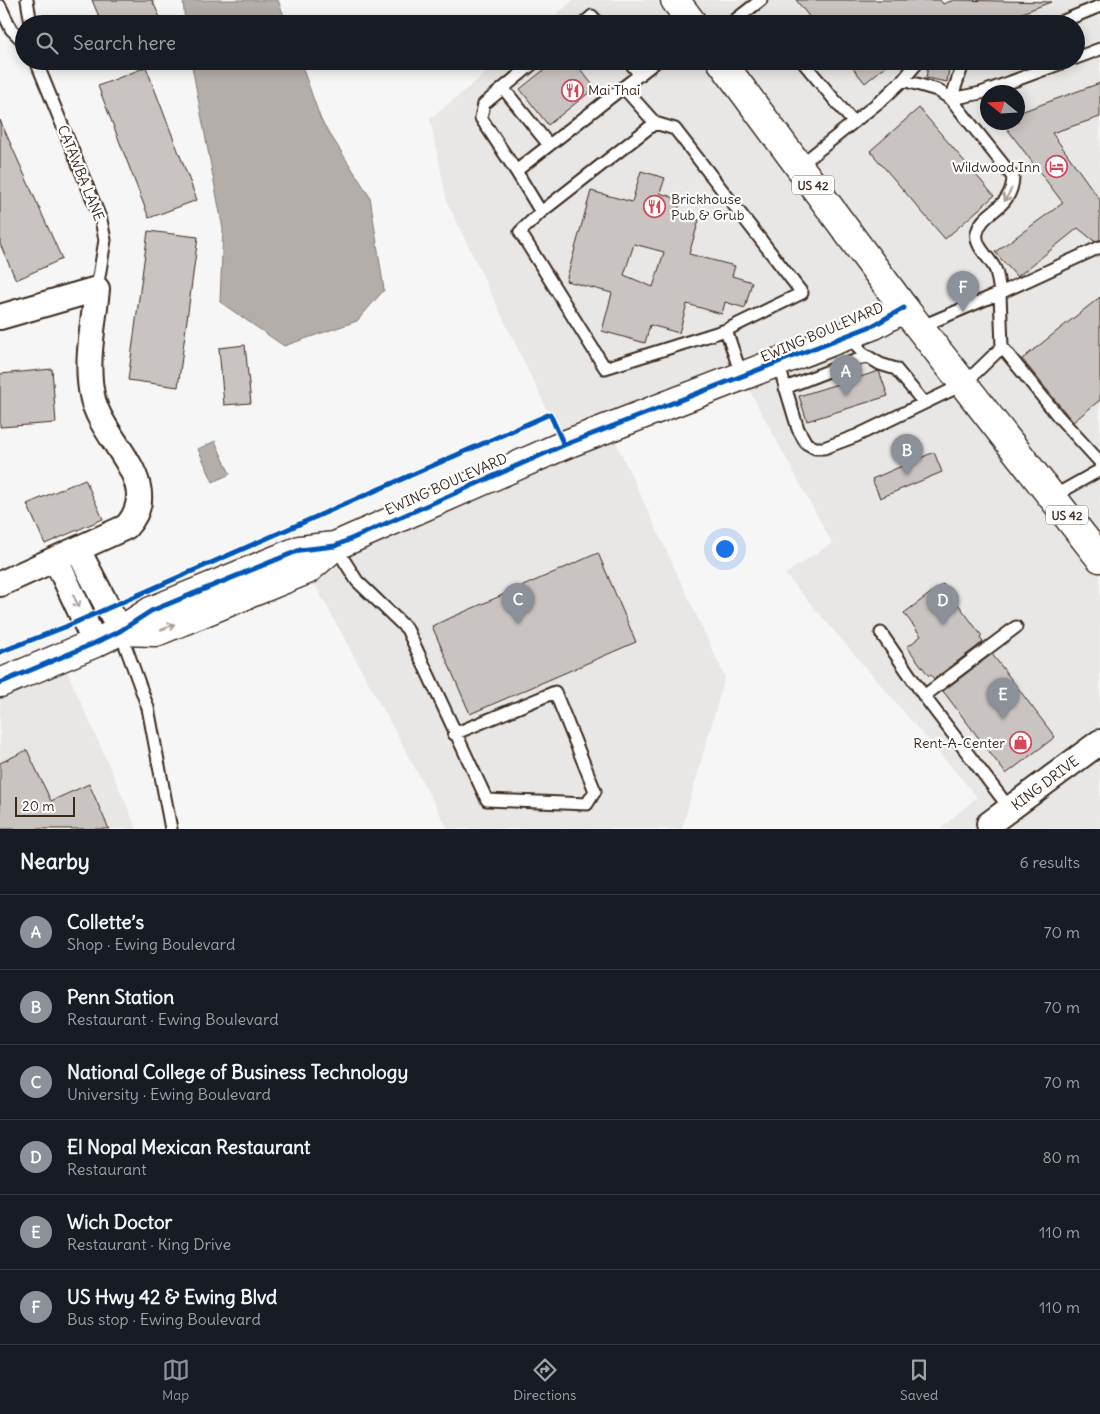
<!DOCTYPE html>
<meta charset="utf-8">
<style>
:root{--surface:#171b24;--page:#20242c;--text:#f1f3f6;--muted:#9ea1a6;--line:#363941;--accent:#8c9099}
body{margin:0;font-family:Delius,sans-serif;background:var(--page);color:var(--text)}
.compass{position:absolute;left:980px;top:85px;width:45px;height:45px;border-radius:50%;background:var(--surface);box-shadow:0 2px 12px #0003;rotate:288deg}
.scale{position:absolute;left:15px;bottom:12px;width:60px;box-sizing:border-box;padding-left:5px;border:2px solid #3b2a1e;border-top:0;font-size:14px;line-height:18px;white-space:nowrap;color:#3b2a1e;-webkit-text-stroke:4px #fff;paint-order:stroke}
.you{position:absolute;left:724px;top:548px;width:18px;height:18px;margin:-12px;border:4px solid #fff;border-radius:50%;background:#1a73e8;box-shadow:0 0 0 8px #1a73e833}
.badge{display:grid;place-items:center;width:32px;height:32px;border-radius:50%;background:var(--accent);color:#fff;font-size:16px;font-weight:700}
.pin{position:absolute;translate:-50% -41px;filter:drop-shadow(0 1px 2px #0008)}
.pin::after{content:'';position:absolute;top:26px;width:18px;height:15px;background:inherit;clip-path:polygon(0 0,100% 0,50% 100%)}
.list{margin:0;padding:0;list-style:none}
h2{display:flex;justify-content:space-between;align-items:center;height:65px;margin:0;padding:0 20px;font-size:21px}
h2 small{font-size:16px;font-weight:400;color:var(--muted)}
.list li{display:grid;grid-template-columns:32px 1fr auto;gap:15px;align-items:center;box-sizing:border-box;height:75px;padding:0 20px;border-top:1px solid var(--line)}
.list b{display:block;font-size:19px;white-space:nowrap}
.list p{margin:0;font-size:16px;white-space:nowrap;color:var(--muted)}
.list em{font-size:16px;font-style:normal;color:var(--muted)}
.icon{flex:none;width:28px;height:28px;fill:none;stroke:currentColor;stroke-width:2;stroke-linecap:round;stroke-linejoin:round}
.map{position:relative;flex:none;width:1100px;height:829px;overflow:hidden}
.search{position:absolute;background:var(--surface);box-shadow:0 2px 12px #0003;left:15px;right:15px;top:15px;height:55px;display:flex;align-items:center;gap:12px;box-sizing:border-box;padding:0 18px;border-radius:28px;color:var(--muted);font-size:19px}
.sheet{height:515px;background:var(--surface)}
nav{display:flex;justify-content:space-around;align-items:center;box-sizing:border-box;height:70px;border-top:1px solid var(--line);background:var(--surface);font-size:14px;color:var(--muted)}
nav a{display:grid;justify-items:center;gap:2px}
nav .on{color:var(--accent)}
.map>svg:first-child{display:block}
</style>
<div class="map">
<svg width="1100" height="829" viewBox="0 0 1100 829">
<rect width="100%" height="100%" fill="#f7f6f6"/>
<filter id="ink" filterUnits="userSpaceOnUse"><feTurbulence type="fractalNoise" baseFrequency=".02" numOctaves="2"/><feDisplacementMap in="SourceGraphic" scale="10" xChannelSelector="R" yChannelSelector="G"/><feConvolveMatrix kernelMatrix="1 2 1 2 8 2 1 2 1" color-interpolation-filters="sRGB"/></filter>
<g filter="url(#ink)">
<path fill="#e9e7e6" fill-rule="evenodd" d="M573,0H1100V829H940L977,797L785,574L832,543L742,377L609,427L725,677L682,829H448L307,570L564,445L447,202L430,119L500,61H1076V24H545ZM988,92H1018V122H988Z
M61,657L137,829H0V683Z"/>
<path fill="#b4aeaa" stroke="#847972" d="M183,0H278L287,24H185Z
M191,61H300L321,120L370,197L384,290L357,321L284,346L220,302L223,229Z
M215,441L230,474L213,482L198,449Z"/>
<path fill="#c9c3c1" stroke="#3b2a1e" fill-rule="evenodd" d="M92,0H152L163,24H102Z
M796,0H940L943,4L954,0L1051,2L993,24H815Z
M555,61H574L595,88L548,125L520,89Z
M847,61H892L865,83Z
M929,61H950L947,82L926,78Z
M146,67L197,200L149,218L98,86Z
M1100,83V117L1052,133L1100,200V240L1094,241L1078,228L1017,277L995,252L1063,203L1002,122H1018V113Z
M919,108L994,196L945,239L870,151Z
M0,120L62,259L16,280L0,244Z
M641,171L665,178L660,193L681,200L677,213L699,220L689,254L735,266L732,276L752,282L745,308L725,302L722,314L687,304L679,333L650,325L645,343L602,331L612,293L566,281L591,191L632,202ZM634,244L664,252L653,287L624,275Z
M148,231L198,237L178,387L128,380Z
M1100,297V400L1073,422L1022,359Z
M245,345L251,403L224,405L219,348Z
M52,369L56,423L0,427V374Z
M879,371L888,396L807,421L799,396Z
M934,452L942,472L880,498L872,479Z
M85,479L103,519L45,544L27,504Z
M598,553L636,642L470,714L432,626Z
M943,584L982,636L980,638L983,642L934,679L931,675L929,676L907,647L921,636L904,613Z
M992,654L1055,737L1006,774L943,691Z
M27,750L51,801L89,784L109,829H0V763Z"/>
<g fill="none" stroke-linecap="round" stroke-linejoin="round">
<defs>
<path id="lane" d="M27,0L31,24
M0,6L11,29L24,42
M583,24L592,16L599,24
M730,24L761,0
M1056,24L1100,6
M1076,58L1100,49
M36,61L101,220L105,240L97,289
M629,61L640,75
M802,61L853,122
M903,80L919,61
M623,87L655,123L675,129L802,293L726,330L605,368L520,232L541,212L655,123
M503,88L549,145
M951,99L981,93L1067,61
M951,99L964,61
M799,166L884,98L903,80L937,90L951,99L1013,177C1012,210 982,210 977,233C974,247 992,259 996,271C998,278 999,286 1000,293L920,327
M516,171L481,118L484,104L536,61
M541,212L516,171L657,61
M726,330L742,377
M850,334L862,353L880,364L896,369L924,403
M1002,347L1000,293L1100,247
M778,363L798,429L806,443L815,448H824L856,436L964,384L1002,347L1058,416L1100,462
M785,388L867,356
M1052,497L1100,470
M335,546L357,581L407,629L487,800L587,804L595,791L555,692L454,734
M120,631L148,708L171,829
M881,633L924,696L1010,809
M924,696L1016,627"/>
<path id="street" d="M0,317L97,289C94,323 85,361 92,395C100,441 167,483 126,527L0,584
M78,550L120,631
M56,560L95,643
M989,824L1100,742"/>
<path id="secondary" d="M120,631L156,632L307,570L335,546
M0,683L95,643L120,631L151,611L300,550L335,546L564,445L874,325L904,308"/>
<path id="primary" d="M675,0L693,24
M721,61L904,308L1100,558"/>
</defs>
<use href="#lane" stroke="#3b2a1e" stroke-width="15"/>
<use href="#street" stroke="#3b2a1e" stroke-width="28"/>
<use href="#secondary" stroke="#3b2a1e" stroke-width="31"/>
<use href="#primary" stroke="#3b2a1e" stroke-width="31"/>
<use href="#lane" stroke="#fff" stroke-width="11"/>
<use href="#street" stroke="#fff" stroke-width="24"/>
<use href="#secondary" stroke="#fff" stroke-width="28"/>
<use href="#primary" stroke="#fff" stroke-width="28"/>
<defs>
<path id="cycleway" d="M0,652L65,627L550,414L564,445
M0,683L95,643L120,631L151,611L300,550L335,546L564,445L874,325L904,308"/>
</defs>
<use href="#cycleway" stroke="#fff" stroke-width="8"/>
<use href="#cycleway" stroke="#0057b8" stroke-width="5"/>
</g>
<defs><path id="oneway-shaft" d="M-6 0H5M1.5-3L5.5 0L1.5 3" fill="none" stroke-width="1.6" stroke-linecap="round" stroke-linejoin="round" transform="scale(1.25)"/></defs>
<g stroke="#a79f9a">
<use href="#oneway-shaft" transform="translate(1008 195) rotate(119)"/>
<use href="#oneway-shaft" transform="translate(76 601) rotate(65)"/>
<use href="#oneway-shaft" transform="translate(168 627) rotate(-22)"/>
</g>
</g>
<defs>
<symbol id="restaurant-ring" viewBox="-11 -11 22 22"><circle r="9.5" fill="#fff" stroke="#d1495b" stroke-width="1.5"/><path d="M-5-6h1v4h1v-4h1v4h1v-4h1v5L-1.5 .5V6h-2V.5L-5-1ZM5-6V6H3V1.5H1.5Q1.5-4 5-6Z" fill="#d1495b"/></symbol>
<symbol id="hotel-ring" viewBox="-11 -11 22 22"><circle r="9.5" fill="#fff" stroke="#d1495b" stroke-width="1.5"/><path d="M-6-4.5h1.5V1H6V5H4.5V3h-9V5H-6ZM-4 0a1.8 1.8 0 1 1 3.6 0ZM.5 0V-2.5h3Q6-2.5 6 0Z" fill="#d1495b"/></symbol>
<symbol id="shop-ring" viewBox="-11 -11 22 22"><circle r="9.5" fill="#fff" stroke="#d1495b" stroke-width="1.5"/><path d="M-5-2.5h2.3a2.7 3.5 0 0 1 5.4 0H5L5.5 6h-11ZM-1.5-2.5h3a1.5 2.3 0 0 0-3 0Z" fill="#d1495b"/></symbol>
</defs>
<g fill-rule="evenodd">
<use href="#restaurant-ring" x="560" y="78" width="25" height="25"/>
<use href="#hotel-ring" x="1044" y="154" width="25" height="25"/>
<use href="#restaurant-ring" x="642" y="194" width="25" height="25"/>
<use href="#shop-ring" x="1008" y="730" width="25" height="25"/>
</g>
<g text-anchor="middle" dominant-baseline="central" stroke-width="4.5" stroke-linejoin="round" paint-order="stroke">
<g fill="#fff" stroke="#766a62" stroke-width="1">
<rect x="792" y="175.5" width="42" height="19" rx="4"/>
<rect x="1046" y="505.5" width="42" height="19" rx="4"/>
</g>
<g font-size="12" font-weight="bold" fill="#3b2a1e">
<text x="813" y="185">US 42</text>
<text x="1067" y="515">US 42</text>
</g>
<g font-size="14" fill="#3b2a1e" stroke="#fff" text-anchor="start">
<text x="588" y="90">Mai Thai</text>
<text x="1040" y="167" text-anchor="end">Wildwood Inn</text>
<text x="671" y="199">Brickhouse<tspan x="671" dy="16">Pub &amp; Grub</tspan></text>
<text x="1005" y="743" text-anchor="end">Rent-A-Center</text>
</g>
<g font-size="14" fill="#3b2a1e" stroke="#fff">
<text transform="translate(81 173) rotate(68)">CATAWBA LANE</text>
<text transform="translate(822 332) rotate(-23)">EWING BOULEVARD</text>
<text transform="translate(446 484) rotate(-24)">EWING BOULEVARD</text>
<text transform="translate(1045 783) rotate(-37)">KING DRIVE</text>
</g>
</g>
</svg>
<svg class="compass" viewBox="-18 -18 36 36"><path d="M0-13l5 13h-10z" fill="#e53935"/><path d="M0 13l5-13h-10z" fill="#9ea1a6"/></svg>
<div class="scale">20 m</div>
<div class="you"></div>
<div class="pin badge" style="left:846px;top:396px">A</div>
<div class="pin badge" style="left:907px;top:475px">B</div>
<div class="pin badge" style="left:518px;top:624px">C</div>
<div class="pin badge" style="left:943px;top:625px">D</div>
<div class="pin badge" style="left:1003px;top:719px">E</div>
<div class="pin badge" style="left:963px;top:312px">F</div>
<div class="search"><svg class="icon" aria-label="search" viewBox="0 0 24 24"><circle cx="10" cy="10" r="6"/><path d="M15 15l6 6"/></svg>Search here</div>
</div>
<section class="sheet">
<h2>Nearby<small>6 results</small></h2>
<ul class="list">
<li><span class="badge">A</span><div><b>Collette’s</b><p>Shop · Ewing Boulevard</p></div><em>70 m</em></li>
<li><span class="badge">B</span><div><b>Penn Station</b><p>Restaurant · Ewing Boulevard</p></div><em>70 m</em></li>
<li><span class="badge">C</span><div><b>National College of Business Technology</b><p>University · Ewing Boulevard</p></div><em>70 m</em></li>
<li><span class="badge">D</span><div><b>El Nopal Mexican Restaurant</b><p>Restaurant</p></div><em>80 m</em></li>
<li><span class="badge">E</span><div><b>Wich Doctor</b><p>Restaurant · King Drive</p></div><em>110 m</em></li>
<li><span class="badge">F</span><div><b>US Hwy 42 &amp; Ewing Blvd</b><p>Bus stop · Ewing Boulevard</p></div><em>110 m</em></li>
</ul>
</section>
<nav>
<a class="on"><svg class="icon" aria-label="map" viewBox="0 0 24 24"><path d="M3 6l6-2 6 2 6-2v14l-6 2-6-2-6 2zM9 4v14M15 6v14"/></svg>Map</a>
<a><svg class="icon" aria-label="directions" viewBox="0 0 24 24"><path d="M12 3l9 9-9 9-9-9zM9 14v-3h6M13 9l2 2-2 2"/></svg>Directions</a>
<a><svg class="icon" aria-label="saved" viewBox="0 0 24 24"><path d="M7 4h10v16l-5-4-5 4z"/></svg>Saved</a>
</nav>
